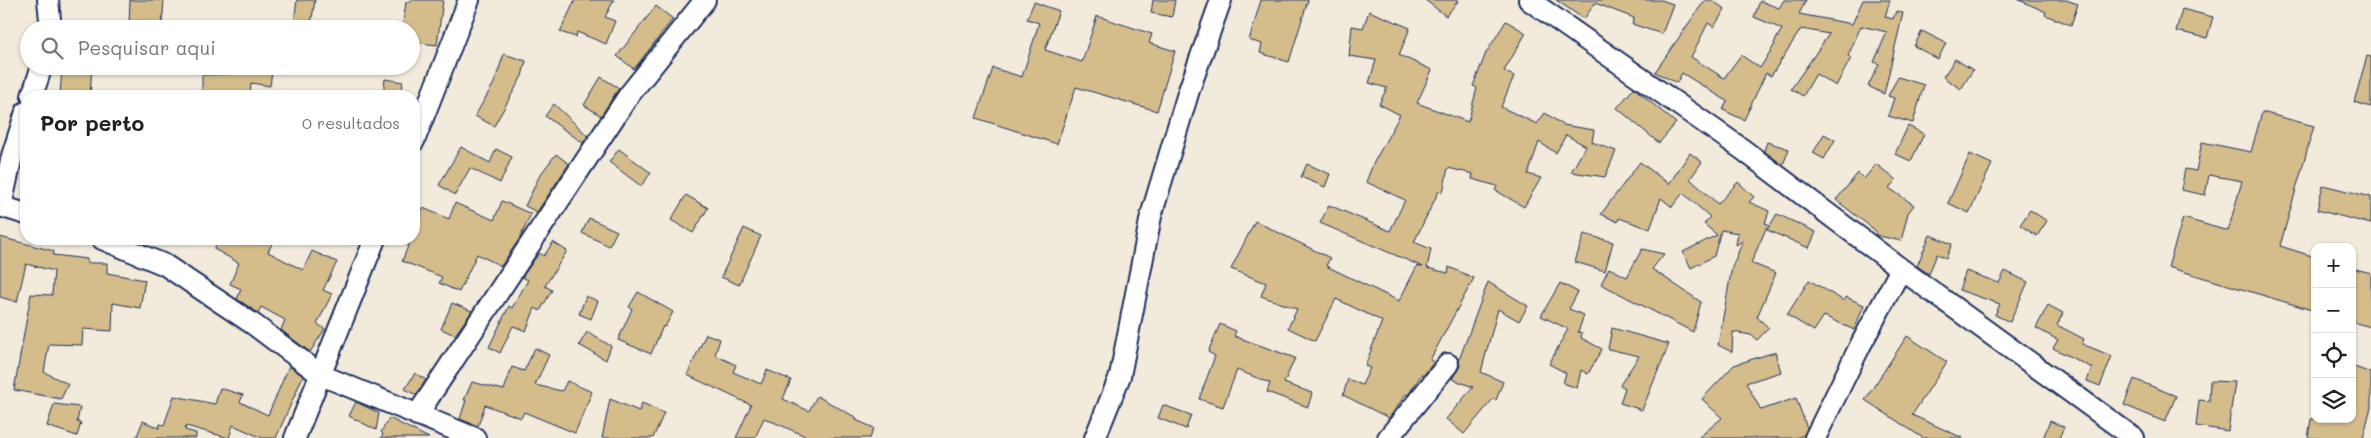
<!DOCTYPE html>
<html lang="pt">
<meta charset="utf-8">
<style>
:root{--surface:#fff;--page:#f6f6f6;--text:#202124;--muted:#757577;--line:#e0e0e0}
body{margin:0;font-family:Mali,sans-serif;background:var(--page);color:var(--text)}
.controls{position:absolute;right:15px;bottom:15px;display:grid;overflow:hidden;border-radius:10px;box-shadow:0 1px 4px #0004}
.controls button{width:45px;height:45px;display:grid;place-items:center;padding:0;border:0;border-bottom:1px solid var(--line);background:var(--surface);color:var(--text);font:25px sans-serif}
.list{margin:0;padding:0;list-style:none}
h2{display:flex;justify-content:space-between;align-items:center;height:65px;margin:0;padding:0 20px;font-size:21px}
h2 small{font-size:16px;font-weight:400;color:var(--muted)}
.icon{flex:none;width:28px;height:28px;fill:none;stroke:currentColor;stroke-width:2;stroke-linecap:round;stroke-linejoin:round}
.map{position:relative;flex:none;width:2371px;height:438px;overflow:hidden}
.search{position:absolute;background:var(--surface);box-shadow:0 1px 4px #0004;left:20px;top:20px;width:400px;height:55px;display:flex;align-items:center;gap:12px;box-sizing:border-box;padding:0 18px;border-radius:28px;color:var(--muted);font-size:19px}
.panel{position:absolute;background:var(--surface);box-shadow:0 1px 4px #0004;left:20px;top:90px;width:400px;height:155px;border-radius:20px}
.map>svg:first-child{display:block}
</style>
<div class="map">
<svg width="2371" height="438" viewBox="0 0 2371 438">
<rect width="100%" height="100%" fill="#f2ebdc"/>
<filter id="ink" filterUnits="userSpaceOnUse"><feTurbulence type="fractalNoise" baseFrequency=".02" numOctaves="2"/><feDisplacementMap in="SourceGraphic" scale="10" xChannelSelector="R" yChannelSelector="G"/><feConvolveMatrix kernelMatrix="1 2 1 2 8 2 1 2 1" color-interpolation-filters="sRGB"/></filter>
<g filter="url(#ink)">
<path fill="#d4bc8b" stroke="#1b2f5e" d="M130,0H164L162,26L129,25Z
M297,0H315L311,24L294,21Z
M411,0H443L437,45L411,42V29H402L406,2H411Z
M575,0H614L605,17L615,21L606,44L577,32L576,37L560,32Z
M1153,0H1175L1172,17L1151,13Z
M1261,0H1308L1289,62L1260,53L1262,44L1249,40Z
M1425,0H1459L1446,16Z
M1556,0H1661L1673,4L1662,34L1632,24L1634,18L1595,3L1584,19Z
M1705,0H1711L1725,9L1714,27L1708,23L1691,57L1724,78L1741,55L1760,68L1775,44L1774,43L1782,29L1754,17L1760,1L1779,8L1784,0H1806L1799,14L1852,24L1863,0H1890L1885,17L1893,19L1896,11L1903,13L1884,94L1868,86L1879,64L1874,62L1887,32L1861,26L1848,56L1851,58L1836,86L1816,74L1803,96L1791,89L1829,34L1801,29L1771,76L1766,73L1744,120L1723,110L1727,101L1682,73L1677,83L1655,72Z
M2019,0H2066L2078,4L2071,25L2045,15L2046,12Z
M1034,2L1059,11L1045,50L1082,62L1097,16L1152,34L1149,43L1175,51L1157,111L1076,87L1057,144L976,118L993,68L1022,77L1039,23L1027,19Z
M656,6L673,19L634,69L617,56Z
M2182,9L2213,17L2207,38L2176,31Z
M1369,11L1410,28L1399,55L1432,70L1417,103L1468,122L1477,88L1473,86L1486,53L1506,21L1526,33L1504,71L1514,76L1501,107L1537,124L1545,113L1563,125L1594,130L1592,142L1616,151L1605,177L1571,172L1586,146L1566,135L1556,153L1539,142L1528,174L1541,178L1524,207L1495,190L1497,186L1472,179L1473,174L1448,168L1443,192L1439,191L1414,242L1431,249L1427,268L1448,273L1449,267L1474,278L1430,360L1434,362L1423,376L1422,374L1408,395L1406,394L1389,418L1343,395L1348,379L1362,385L1370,368L1365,366L1382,321L1336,299L1315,341L1288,328L1297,309L1261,296L1266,283L1231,269L1255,221L1330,258L1326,266L1399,301L1417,266L1423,267L1320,223L1329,205L1390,231L1405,200L1366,182L1373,164L1400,115L1379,104L1387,88L1369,83L1376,60L1349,56L1352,26L1363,28Z
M1922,31L1946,43L1938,59L1914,46Z
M504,54L526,61L522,76L494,126L475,116L494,83Z
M2367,56L2371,57V107L2354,102Z
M1955,59L1973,70L1961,89L1943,77Z
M62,66H92L90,96H60Z
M231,66L272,71L270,86L251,83L250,96H237V92L202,93V75L229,74Z
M601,77L619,88L601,116L584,105Z
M1898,77L1924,85L1913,123L1888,116L1894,98L1888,96Z
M385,79L403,82L401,96H383Z
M1634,88L1676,123L1659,143L1617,108Z
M554,104L588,136L583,143L545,116Z
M2262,112L2314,126L2280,246L2315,257V311L2168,267L2183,218L2228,231L2242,181L2209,175L2205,195L2181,190L2185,169L2196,171L2202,142L2251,152Z
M1908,126L1924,134L1911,161L1895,154Z
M1824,134L1835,140L1824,159L1813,153Z
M1767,142L1789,149L1783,165L1764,151Z
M461,147L490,163L496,149L512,157L500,183L470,168L455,195L439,185Z
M619,149L651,173L641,186L609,162Z
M1690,153L1702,162L1690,179L1718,204L1738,182L1754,197L1749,202L1769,211L1765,223L1768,224L1751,263L1776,273L1757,317L1769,328L1757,340L1751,335L1733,332L1732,352L1718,345L1732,267L1743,241L1736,245L1738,233L1721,230L1714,256L1691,268L1683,252L1717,235L1704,224L1710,217L1683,193L1672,207L1661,198L1650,229L1619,218L1618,222L1601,214L1640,162L1669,184Z
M556,154L569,164L537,212L525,206L540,175Z
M1970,154L1992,164L1969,213L1948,203Z
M1307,164L1330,174L1325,187L1301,177Z
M1876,164L1896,180L1889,188L1914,205L1908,213L1901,241L1875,235L1876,231L1836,200L1858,173L1864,179Z
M2323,185L2371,197V224L2317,210Z
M686,195L708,208L693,233L671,220Z
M502,201L531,214L520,238L501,266L477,254L459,292L439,283L442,277L402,261L411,239H414L415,226L423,208L449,219L455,203L494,220Z
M2030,210L2047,221L2037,236L2020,225Z
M1777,214L1816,232L1809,248L1767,230Z
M589,218L617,231L609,246L582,233Z
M744,228L761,236L739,285L721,277Z
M1584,234L1613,242L1605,271L1575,262Z
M1930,235L1952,244L1946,258L1937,254L1929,274L1917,266Z
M0,237L54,251L53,255L87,259V263H107V273L145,280L140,308L113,303L112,331L83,329L82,345L49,344L44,372L68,384L61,399L14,390L31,294L52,295L54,271L26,264L17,302L0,297Z
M220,239H274L268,252L303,270L312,251L337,262L323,290L332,294L317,324L325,329L310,352L281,330L285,320L261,307L258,313L237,299L241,289L230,284L239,263L214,249Z
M553,242L567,251L545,286L552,290L540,311L535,308L526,331L513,326L500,353L489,347L509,306L512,308L528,280L522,277L539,253L544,256Z
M1642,249L1664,254L1652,269L1701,302L1693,332L1601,284L1609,268L1627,277Z
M2352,268L2371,273V327L2352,322Z
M1966,271L1999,283L2005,271L2028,282L2010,322L1995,315L2000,304L1959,290Z
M1809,280L1844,301L1846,297L1864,305L1854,330L1824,316L1814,331L1787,315Z
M1488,282L1528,306L1519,321L1498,309L1481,372L1503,382L1496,400L1493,399L1464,434L1446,419L1473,387L1452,379L1460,366L1459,360Z
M1560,283L1578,292L1569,309L1584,315L1578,332L1582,333L1581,338L1602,349L1588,374L1581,370L1577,388L1563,383L1566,373L1549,364L1568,329L1541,316Z
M638,292L673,312L665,327L663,326L651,354L618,340L632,309L629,307Z
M586,296L598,301L591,319L579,314Z
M452,303L472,311L455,335L441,329Z
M2048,305L2063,313L2057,325L2084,339L2082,344L2112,356L2100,386L2087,381L2092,368L2053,348L2058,340L2036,328Z
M1220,324L1236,331L1234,336L1295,358L1284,383L1312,393L1308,407L1267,392L1270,383L1237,370L1223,407L1199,399L1215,356L1208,352Z
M1612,328L1669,344L1642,410L1620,403L1625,388L1620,385L1639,356L1608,349Z
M587,332L611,346L606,360L579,345Z
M706,334L720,339L715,355L736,365L733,372L761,384L767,370L791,380L783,399L809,411L817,396L857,418L856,420L874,428L870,438H810L764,418L755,438H736L751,405L687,375Z
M1907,336L1947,362L1912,415L1963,438H1923L1865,400Z
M535,348L549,355L535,385L562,391L567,381L592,392L575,433L524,412L521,418L485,405L478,426L460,419L466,400H464L472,382L504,390L512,367L524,371Z
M1775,352L1781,372L1746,383L1761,410L1796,398L1807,428L1804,435L1795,438H1698L1722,418L1702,399L1734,365Z
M289,366L303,376L276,438H262L233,425L229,438L186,426L185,430L196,433V438H136L143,421L159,428L160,424L164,425L174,396L215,404L220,388L243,395L240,402L268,415Z
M2352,366L2371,373V407L2363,438H2308L2311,419H2352Z
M415,373L426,380L416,395L405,389Z
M2134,379L2176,396L2165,422L2124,405Z
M2210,381L2235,382L2228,431L2196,426L2199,400L2209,401Z
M610,399L639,411L642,403L664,413L653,438H602Z
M356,402L379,413L376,430L349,416Z
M54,404L80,407L77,422L81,423L77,436L47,426Z
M1163,405L1191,415L1186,429L1158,418Z
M389,418L429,438H381L383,434L381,432Z
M2050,421L2064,427L2059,438H2043Z"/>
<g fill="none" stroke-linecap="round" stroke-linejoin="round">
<defs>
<path id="minor" d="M48,0L51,29
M1529,0L1742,149L1901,269L2134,438
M32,96L42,66
M414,141L469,0
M0,206L26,214
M1,206L12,156L26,112
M102,239L165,265L253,324L321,375L475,438
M417,415L629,95L705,0
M295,438L375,239
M1095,438L1120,376L1151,216L1189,90L1221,0
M1388,438L1448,364
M1815,438L1860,346L1901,269"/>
</defs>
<use href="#minor" stroke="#1b2f5e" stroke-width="24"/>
<use href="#minor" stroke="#fff" stroke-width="20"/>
</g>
</g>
</svg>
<div class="controls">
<button>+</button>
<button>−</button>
<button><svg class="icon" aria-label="locate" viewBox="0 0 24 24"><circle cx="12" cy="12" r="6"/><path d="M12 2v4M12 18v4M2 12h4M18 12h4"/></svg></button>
<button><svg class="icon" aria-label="layers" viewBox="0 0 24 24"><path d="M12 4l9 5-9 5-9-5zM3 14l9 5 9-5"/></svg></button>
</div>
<div class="search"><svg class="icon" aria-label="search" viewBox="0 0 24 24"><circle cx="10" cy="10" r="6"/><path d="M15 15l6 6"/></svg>Pesquisar aqui</div>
<section class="panel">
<h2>Por perto<small>0 resultados</small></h2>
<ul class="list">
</ul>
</section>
</div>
